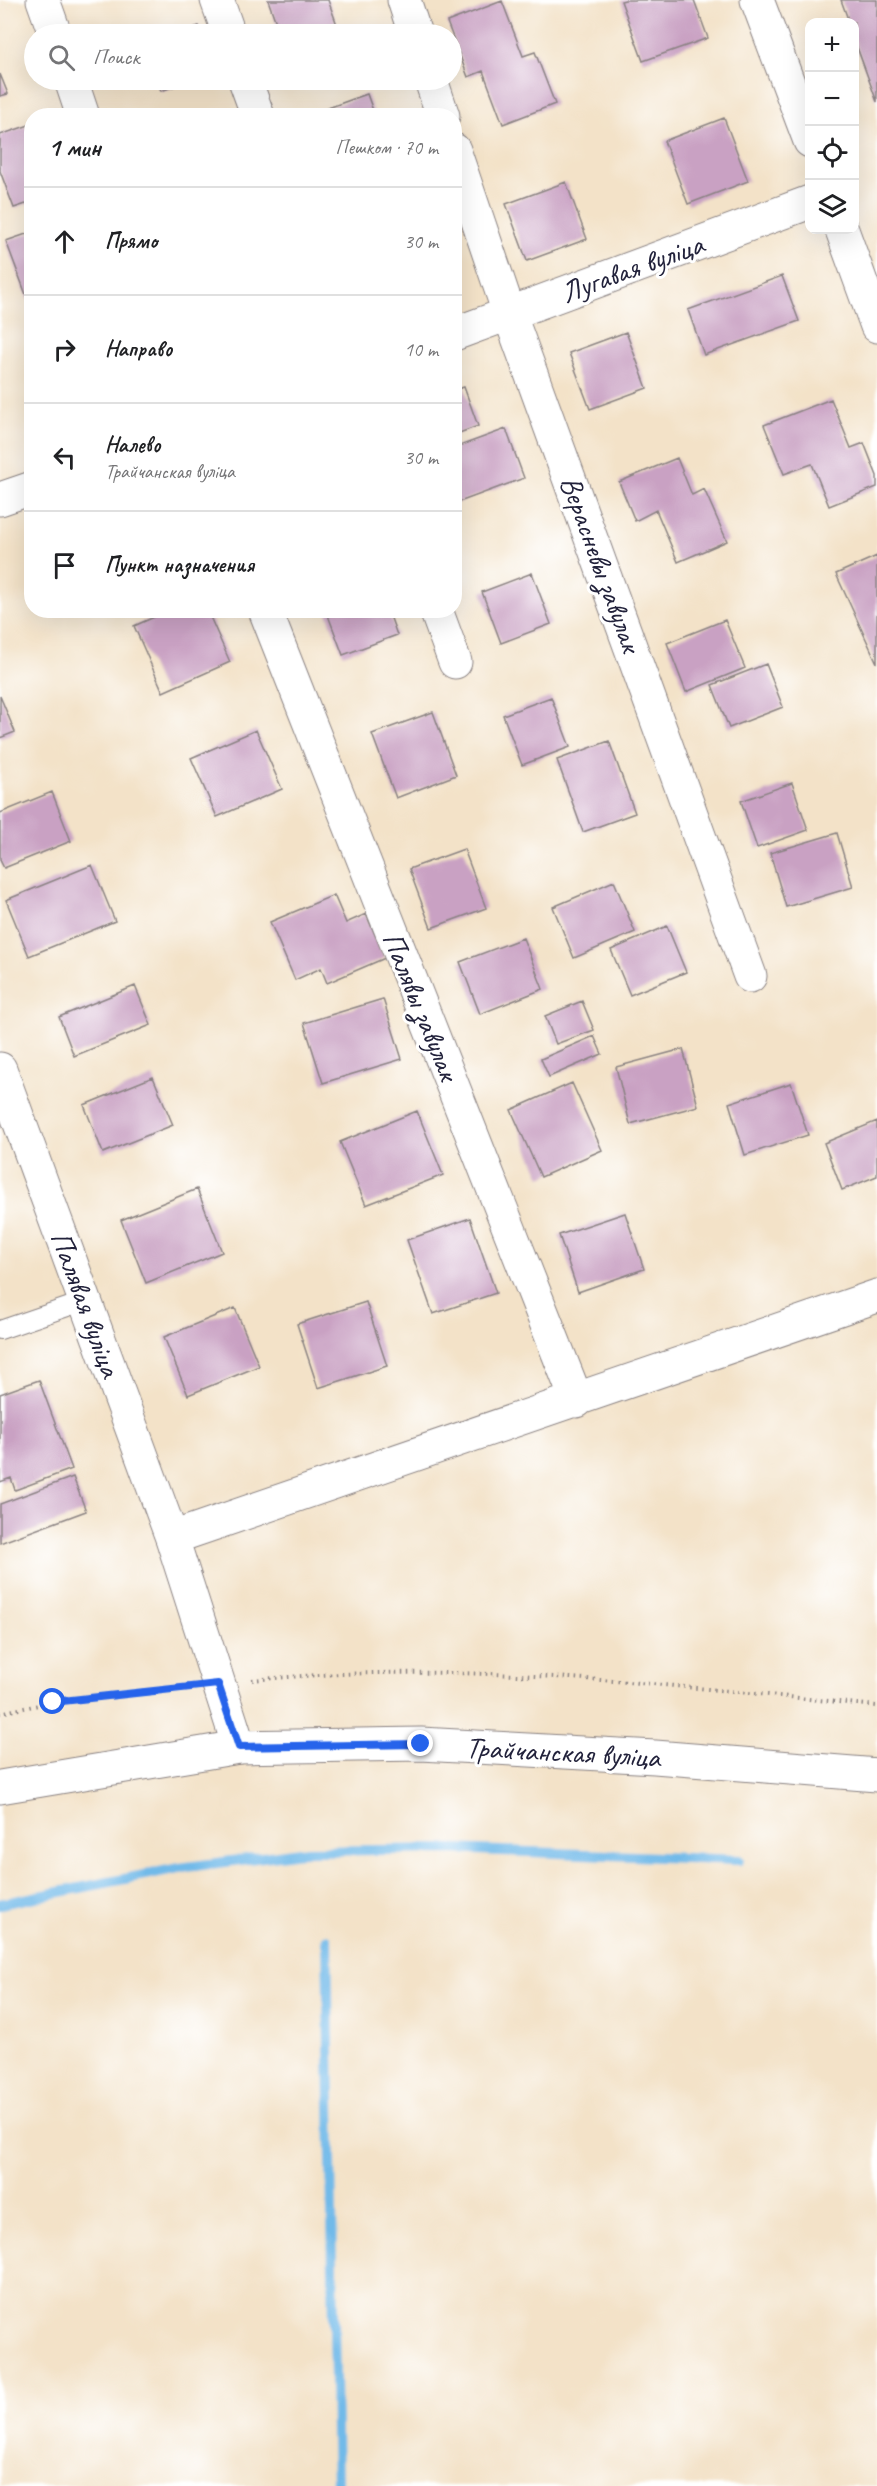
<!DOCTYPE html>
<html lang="ru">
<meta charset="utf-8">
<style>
:root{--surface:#fff;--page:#f6f6f6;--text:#202124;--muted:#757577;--line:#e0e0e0}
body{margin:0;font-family:Caveat,sans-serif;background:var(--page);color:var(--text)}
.controls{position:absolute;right:18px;top:18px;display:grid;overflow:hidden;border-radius:12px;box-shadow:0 6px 24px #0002}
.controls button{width:54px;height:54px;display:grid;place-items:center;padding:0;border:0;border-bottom:2px solid var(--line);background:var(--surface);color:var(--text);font:30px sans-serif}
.stop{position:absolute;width:18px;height:18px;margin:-14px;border:4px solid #2563eb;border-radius:50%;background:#fff}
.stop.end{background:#2563eb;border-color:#fff;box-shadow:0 2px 6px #0008}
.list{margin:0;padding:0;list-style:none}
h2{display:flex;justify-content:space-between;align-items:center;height:78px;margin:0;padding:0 24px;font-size:26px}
h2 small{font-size:20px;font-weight:400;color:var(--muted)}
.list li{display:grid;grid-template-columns:39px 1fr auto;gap:18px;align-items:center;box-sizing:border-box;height:108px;padding:0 24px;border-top:2px solid var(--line)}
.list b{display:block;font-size:22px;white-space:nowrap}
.list p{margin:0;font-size:20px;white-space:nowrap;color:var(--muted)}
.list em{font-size:20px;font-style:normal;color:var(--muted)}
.icon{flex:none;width:33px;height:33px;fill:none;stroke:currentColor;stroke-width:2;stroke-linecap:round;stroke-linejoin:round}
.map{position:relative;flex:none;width:877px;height:2486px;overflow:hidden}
.search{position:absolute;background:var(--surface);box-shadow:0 6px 24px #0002;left:24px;top:24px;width:438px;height:66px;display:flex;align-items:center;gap:15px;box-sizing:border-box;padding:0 21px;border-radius:33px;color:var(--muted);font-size:22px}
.panel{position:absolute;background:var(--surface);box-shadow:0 6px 24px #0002;left:24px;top:108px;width:438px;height:510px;border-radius:24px}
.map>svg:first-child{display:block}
</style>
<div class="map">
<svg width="877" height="2486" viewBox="0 0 877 2486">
<rect width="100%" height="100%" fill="#fff"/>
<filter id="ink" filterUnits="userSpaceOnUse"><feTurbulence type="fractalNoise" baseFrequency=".0167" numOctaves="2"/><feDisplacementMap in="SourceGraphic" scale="12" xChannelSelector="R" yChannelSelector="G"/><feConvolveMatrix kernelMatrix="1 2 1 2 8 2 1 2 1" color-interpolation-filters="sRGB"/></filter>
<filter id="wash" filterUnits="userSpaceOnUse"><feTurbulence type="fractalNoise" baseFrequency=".008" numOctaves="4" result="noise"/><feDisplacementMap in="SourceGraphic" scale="24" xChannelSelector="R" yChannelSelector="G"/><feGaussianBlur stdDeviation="1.35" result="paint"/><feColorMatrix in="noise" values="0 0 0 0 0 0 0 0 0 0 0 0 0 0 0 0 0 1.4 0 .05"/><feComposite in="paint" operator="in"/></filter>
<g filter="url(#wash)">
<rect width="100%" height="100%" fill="#f3e2c8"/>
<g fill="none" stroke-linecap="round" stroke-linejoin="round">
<path stroke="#71bae9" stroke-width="10" d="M0,1904L179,1868L308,1851L450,1849L739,1860
M327,1939L337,2486"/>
</g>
<g id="blocks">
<path fill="#c9a1c3" d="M268,0H328L340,33L280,34Z
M625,0H694L708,38L643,61L621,1Z
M841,0H877V102L854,39V22H849Z
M502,1L523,56L535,52L555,104L503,124L483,71L468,77L447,22Z
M199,26L202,34H176Z
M0,74L8,94L0,96Z
M157,80H192L161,91Z
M367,94L375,116H315L314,113Z
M724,118L748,181L688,204L664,141Z
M32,124V202L14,208L0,171V135Z
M566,182L587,239L527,261L506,204Z
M32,232V298L28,300L6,241Z
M782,276L799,321L704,355L688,310Z
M626,332L647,388L590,409L569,353Z
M464,387L478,426L454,435V390Z
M831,399L851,448L864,443L877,476V487L829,506L812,464L784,474L764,425Z
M506,429L524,478L454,504V448Z
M677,458L692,495L704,489L727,541L678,562L656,510L635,521L619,482Z
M877,556V663L836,574Z
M532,573L551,624L501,643L482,592Z
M170,610H207L230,662L163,692L134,626Z
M326,610H388L397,635L343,655Z
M725,620L745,668L686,692L667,643Z
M766,664L783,707L729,728L712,685Z
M0,696L15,732L0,738Z
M551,697L570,747L522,765L503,715Z
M433,712L456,775L396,798L372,734Z
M256,730L282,789L217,817L191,758Z
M609,741L635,813L583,832L557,760Z
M792,783L808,830L757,848L741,801Z
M52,792L71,841L4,868L0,860V813Z
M837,833L853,887L786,907L770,853Z
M464,849L486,908L431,928L409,869Z
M92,865L115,921L29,956L6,900Z
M614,881L635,932L574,958L553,907Z
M334,895L346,923L366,914L385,958L327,983L321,968L295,980L270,922Z
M667,926L686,972L630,995L611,950Z
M523,938L543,989L480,1014L460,962Z
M135,986L151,1025L74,1056L59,1017Z
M383,999L402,1059L323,1083L304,1023Z
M582,1001L594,1030L556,1044L545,1016Z
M594,1036L602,1054L549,1077L541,1059Z
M683,1049L698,1106L630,1124L616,1067Z
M153,1077L173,1125L103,1153L84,1105Z
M572,1083L602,1150L541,1177L511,1110Z
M791,1083L808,1135L745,1155L729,1103Z
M417,1111L443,1175L366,1205L340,1142Z
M877,1121V1176L842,1190L824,1143Z
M197,1189L222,1252L146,1283L121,1220Z
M625,1213L644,1269L578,1292L559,1235Z
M470,1218L496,1293L433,1314L407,1240Z
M366,1302L387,1366L318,1388L297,1324Z
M235,1308L259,1366L188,1395L164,1337Z
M39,1380L72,1469L15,1490L11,1478L0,1482V1394Z
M73,1477L86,1511L0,1543V1504Z"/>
</g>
</g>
<g filter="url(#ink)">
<use href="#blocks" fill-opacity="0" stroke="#8a8282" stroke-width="1.5"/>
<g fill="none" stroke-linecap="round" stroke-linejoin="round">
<defs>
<path id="service" d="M0,1330L85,1301"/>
<path id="minor" d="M43,0L55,34
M217,0L229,34
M404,0L415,34
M757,0L810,141
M71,80L83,116
M245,80L258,116
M431,80L443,116
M454,150L509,313L750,976
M842,230L877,326
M454,334L810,202
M0,499L32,488
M265,610L577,1401
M436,610L455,662
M0,1069L172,1538L239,1747
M172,1538L877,1296"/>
<path id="tertiary" d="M0,1787L239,1747L421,1744L655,1757L877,1775"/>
</defs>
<use href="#service" stroke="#8a8282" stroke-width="20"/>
<use href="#minor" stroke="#8a8282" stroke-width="35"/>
<use href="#tertiary" stroke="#8a8282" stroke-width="35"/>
<path stroke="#8a8282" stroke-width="4" stroke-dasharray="1.5 4.5" stroke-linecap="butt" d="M252,1680C460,1660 670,1685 877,1706
M0,1713L53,1702L185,1687"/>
<use href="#service" stroke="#fff" stroke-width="18"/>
<use href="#minor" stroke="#fff" stroke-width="33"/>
<use href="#tertiary" stroke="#fff" stroke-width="33"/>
</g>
</g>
<g fill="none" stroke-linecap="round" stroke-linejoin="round" filter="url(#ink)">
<path stroke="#2563eb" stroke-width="8" d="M53,1702L218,1684L239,1747L421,1744"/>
</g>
<g text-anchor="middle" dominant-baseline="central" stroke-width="6" stroke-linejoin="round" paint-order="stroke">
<g font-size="30" fill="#22223b" stroke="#fff">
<text transform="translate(632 268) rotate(-20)">Лугавая вуліца</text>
<text transform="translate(601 564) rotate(70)">Верасневы завулак</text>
<text transform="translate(421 1006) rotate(68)">Палявы завулак</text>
<text transform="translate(86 1304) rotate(70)">Палявая вуліца</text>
<text transform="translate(563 1752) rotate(3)">Трайчанская вуліца</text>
</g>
</g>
</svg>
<div class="controls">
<button>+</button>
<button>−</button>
<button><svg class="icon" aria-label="locate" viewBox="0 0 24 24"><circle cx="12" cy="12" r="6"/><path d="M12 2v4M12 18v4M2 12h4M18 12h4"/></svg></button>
<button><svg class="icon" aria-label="layers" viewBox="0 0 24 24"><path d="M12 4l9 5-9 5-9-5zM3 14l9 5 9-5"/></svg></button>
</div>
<div class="stop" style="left:53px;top:1702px"></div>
<div class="stop end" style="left:421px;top:1744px"></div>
<div class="search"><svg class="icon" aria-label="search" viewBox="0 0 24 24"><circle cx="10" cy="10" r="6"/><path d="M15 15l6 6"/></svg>Поиск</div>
<section class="panel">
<h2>1 мин<small>Пешком · 70 m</small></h2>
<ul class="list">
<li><svg class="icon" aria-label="ahead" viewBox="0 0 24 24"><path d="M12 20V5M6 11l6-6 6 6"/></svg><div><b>Прямо</b></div><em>30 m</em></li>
<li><svg class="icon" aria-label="right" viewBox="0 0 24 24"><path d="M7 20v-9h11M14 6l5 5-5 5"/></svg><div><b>Направо</b></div><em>10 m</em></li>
<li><svg class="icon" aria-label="left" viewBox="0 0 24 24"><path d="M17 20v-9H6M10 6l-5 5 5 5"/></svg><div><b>Налево</b><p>Трайчанская вуліца</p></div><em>30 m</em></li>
<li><svg class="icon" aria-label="arrive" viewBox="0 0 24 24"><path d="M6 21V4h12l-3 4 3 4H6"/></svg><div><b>Пункт назначения</b></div></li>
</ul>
</section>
</div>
